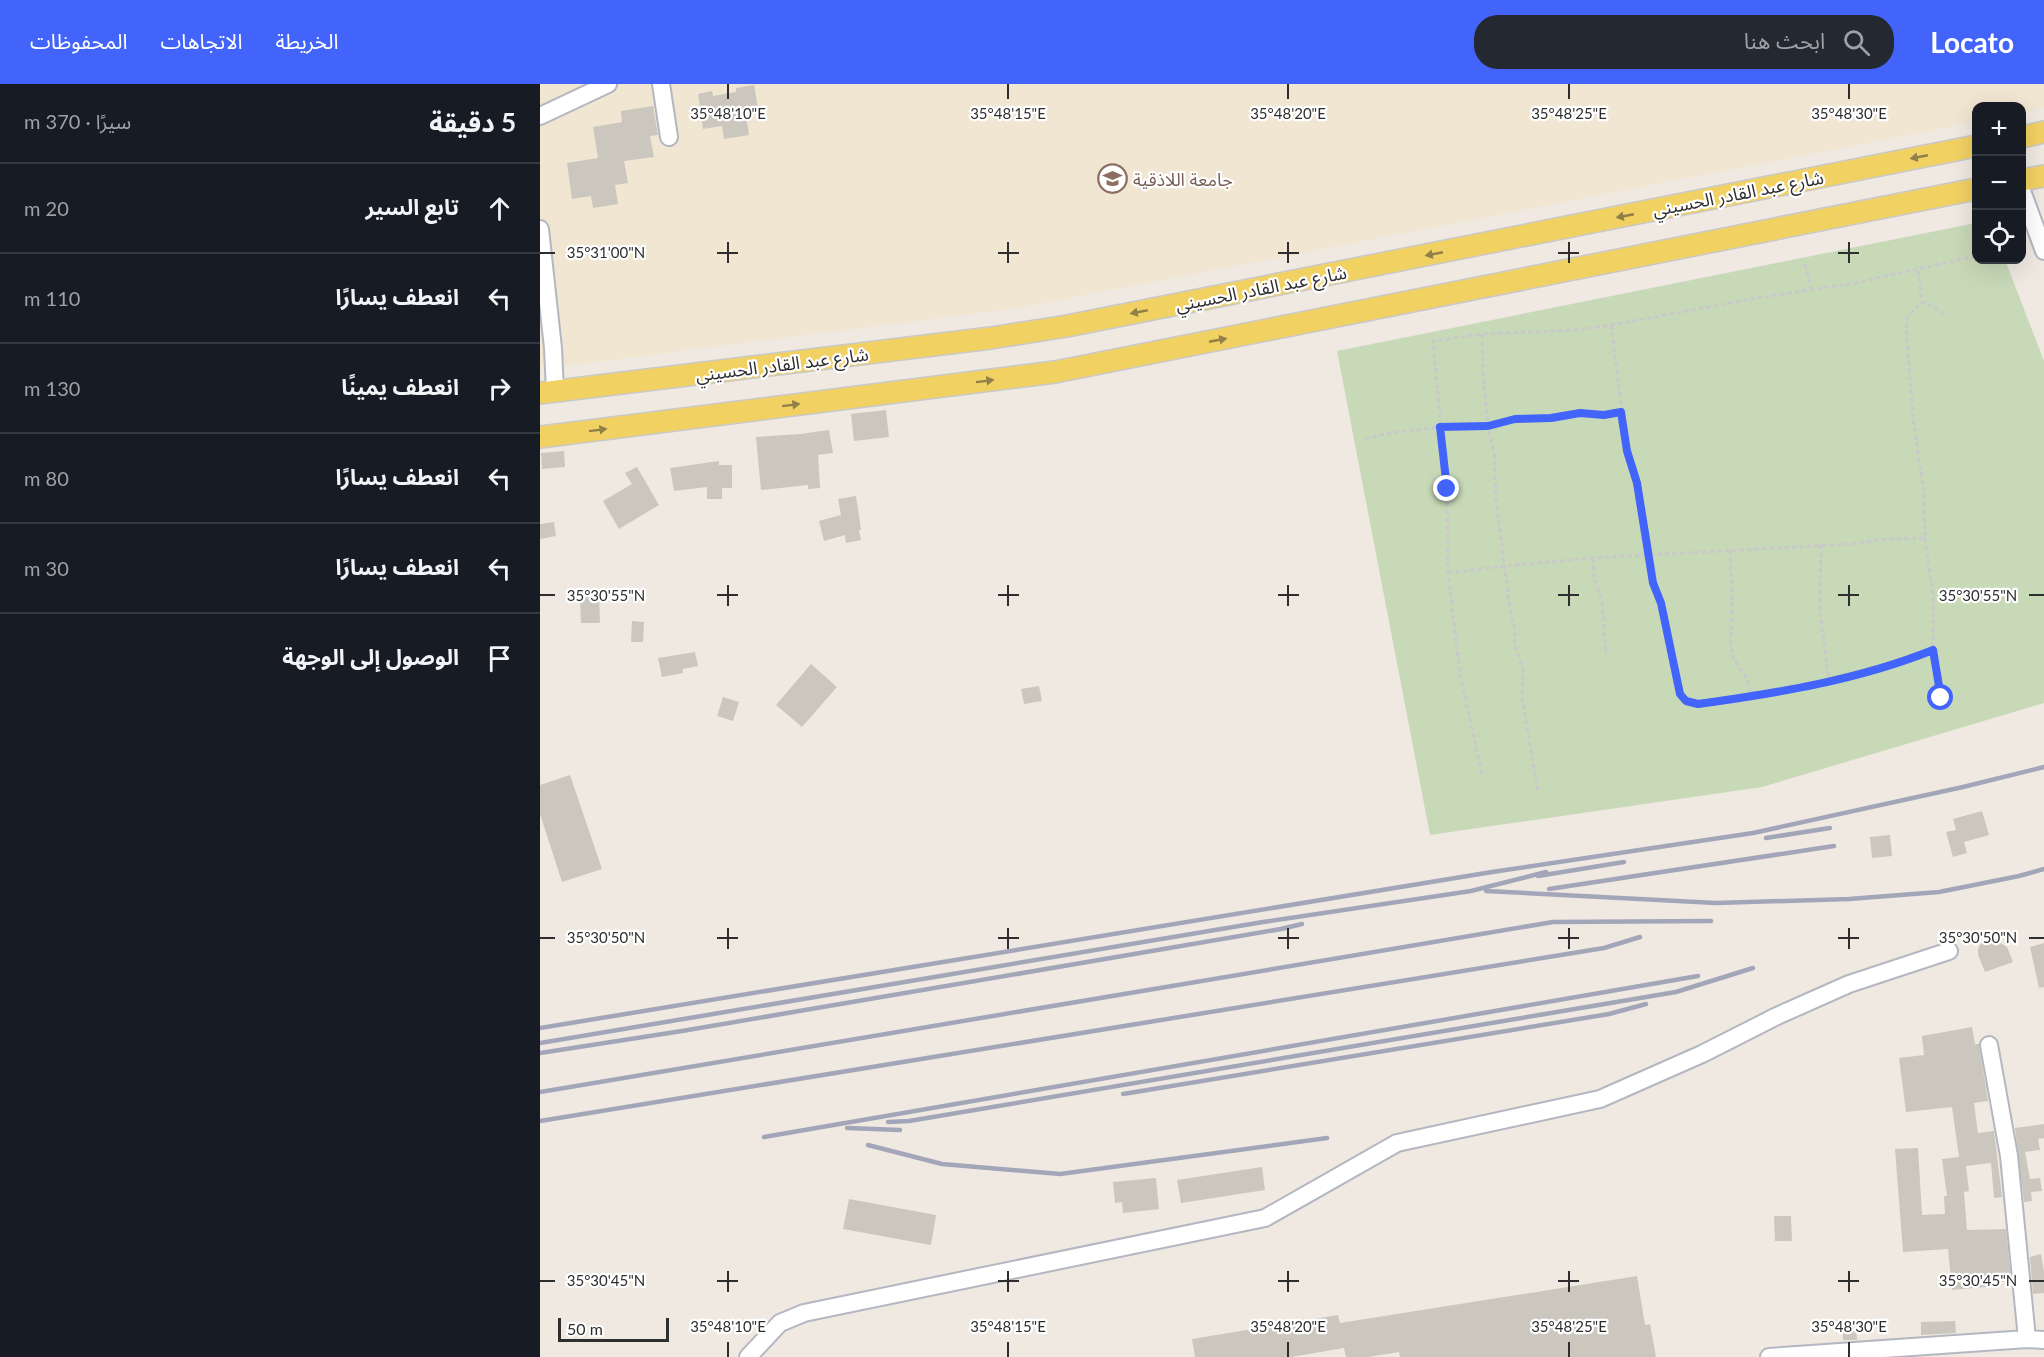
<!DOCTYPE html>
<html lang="ar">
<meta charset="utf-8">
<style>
:root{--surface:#171b24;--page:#242831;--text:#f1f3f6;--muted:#9ea1a6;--line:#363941;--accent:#4264fb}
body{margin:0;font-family:Lato,"Noto Sans Arabic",sans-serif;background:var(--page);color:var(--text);direction:rtl}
.controls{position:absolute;right:18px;top:18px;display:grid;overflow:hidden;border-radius:12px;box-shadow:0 6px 24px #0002}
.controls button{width:54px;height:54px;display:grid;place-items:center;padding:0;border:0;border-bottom:2px solid var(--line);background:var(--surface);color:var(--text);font:30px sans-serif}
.scale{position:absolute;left:18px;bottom:15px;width:111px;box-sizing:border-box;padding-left:6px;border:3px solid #2e2e2e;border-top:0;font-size:16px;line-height:21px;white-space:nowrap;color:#2e2e2e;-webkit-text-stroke:4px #fff;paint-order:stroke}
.stop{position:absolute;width:18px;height:18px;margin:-14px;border:4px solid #4264fb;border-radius:50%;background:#fff}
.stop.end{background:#4264fb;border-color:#fff;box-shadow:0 2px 6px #0008}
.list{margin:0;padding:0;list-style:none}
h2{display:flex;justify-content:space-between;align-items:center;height:78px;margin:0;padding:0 24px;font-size:26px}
h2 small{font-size:20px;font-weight:400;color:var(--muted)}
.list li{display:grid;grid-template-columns:39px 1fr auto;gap:18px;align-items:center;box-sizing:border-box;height:90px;padding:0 24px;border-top:2px solid var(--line)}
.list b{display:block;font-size:22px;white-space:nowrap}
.list em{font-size:20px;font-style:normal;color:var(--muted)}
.icon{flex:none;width:33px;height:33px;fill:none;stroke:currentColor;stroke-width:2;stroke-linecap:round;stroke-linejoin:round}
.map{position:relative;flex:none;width:1504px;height:1273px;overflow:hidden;direction:ltr}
header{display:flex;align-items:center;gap:36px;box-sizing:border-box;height:84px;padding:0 30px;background:var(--accent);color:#fff}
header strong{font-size:28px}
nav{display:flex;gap:33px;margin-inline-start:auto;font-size:21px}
.search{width:420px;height:54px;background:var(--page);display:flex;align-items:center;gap:15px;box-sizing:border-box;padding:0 21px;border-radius:24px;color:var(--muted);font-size:22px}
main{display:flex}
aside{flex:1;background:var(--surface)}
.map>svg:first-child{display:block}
</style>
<header>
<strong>Locato</strong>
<div class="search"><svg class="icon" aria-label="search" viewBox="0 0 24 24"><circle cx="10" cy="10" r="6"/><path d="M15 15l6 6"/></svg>ابحث هنا</div>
<nav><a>الخريطة</a><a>الاتجاهات</a><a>المحفوظات</a></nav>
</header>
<main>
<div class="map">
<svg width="1504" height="1273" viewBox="0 0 1504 1273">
<rect width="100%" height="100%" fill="#efe9e1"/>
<path fill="#f0e6d1" d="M0,0H1504V24L1482,29V22H1436V38L479,224L0,285Z"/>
<path fill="#c8d9b8" d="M1436,139V176H1465L1504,277V619L1222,703L890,751L797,267Z"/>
<path fill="#cbc7bf" d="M214,1L219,29L206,31L209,51L184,55L182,42L163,45L158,10L172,7L173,12L196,8V4Z
M113,22L118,51L110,52L114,73L84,77L88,99L75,101L78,120L53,124L51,112L32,115L27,79L58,74L53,43L82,38L81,27Z
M346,326L349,353L314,357L311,330Z
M289,346L293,369L278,371L280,404L268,405V401L221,406L216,353L260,350Z
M24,367L25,383L2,385L1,369Z
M179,377V381H192V404H182V415H167V403L134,407L130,384Z
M97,383L119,421L79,445L63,417L92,400L85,389Z
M316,412L321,446H319L321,456L306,459L305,451L284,457L279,437L301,431L298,415Z
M14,438L16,452L0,455V440Z
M40,513H59L60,539H41Z
M92,537L104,538L103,558H91Z
M155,568L158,582L143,585V589L122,593L118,574Z
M271,580L297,603L262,643L236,621Z
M499,602L502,617L484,620L481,605Z
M183,613L199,618L193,637L177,632Z
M30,691L62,785L22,798L0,730V701Z
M1442,727L1449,751L1424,758L1427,769L1413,773L1406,748L1416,746L1413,735Z
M1350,751L1352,772L1332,774L1330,753Z
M1454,855L1467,863L1473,878L1445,888L1438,871V865L1441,859L1447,856Z
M1504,859V903L1499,904L1490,863Z
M1432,943L1435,960H1439L1448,1017L1434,1019L1438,1049L1454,1047L1462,1113L1454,1114L1451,1079L1426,1082L1429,1107L1424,1108L1427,1146L1466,1145L1471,1197L1446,1199V1203L1412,1206L1408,1165L1363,1168L1355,1065L1378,1064L1382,1131L1405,1130L1404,1112H1407L1402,1075L1419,1073L1412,1023L1366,1028L1359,974L1384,971L1382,952Z
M1504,1040V1054L1498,1055L1500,1066L1485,1068L1490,1095L1500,1094L1502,1107L1491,1108L1492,1117L1484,1118L1475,1044Z
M722,1083L725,1106L641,1119L637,1096Z
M616,1094L619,1125L583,1129L582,1118L575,1119L573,1098Z
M309,1115L396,1131L391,1161L303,1145Z
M1234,1132H1251L1252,1157H1235Z
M1501,1170L1504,1188V1209L1493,1210L1490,1173Z
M1097,1192L1105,1241L1110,1240L1116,1273H860L859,1268L828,1273H806L804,1264L751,1273H655L652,1255L798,1231L800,1239Z
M1415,1237L1416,1249L1381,1251V1238Z
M1316,1241L1317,1256H1303V1242Z"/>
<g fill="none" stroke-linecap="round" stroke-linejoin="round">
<defs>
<path id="minor" d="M121,0L129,53
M0,32L68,0
M1482,107L1504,167
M0,145L13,264L15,308
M1449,961L1469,1072L1487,1255
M208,1273L240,1239L264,1229L725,1134L857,1059L1060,1015L1162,970L1237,932L1309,900L1409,867
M1229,1273L1487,1255L1504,1256"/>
<path id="major" d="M1482,53L1504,48
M1482,96L1504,92
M0,309L451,254L527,242L1436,62
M0,353L515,288L1436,105"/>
</defs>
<use href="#minor" stroke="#b4b7c1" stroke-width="20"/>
<use href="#major" stroke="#c9c9c9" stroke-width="24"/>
<path stroke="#c9c9c9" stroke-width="3" stroke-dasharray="4.5 3" stroke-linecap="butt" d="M1265,180L1271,205
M1378,187L1382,218
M1071,241L1087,367L1097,399L1113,499L1121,519L1140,610L1146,617L1158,620C1238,609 1318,596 1393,566
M942,250L943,291L948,342L954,369L956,416L970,525L975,545L974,560L983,586L982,614L998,707
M825,355L850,349L900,343L948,342L975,335L1011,334L1040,329L1064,331L1081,328
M1385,454L1393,514V566L1401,614
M1281,461L1280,528L1289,597
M1190,466L1192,501L1191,558L1193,573L1207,595L1212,611
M1053,474L1054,494L1062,517L1066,571
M908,489L964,482L1053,474L1311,460L1346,455L1385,454L1384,407L1374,343L1366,244L1368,232L1382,218L1393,222L1403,230
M942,690L920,590L908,489L907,405L893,257L942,250L1039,246L1071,241L1223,213L1315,199L1436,172"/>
<use href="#minor" stroke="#fff" stroke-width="16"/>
<use href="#major" stroke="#f2d163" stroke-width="21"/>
<path stroke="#a3a6b8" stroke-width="4.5" d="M1226,754L1290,744
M998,792L1084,778
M1009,805L1294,762
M946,807L1176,819L1309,815L1399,808L1479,792L1504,785
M0,944L952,788L1213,749L1423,703L1504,683
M0,959L723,838L931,807L1006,788
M0,969L142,947L741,845L762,840
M0,1008L1013,838L1171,837
M583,1010L1069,930L1106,920
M0,1037L1064,864L1100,853
M348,1038L369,1037L1136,908L1213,884
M307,1044L360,1046
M224,1053L1158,892
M328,1061L402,1080L520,1090L787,1054"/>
</g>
<defs><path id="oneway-solid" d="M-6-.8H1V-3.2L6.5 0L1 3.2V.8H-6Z" transform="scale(1.5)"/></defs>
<g fill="#908048">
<use href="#oneway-solid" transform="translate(1379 73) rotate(169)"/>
<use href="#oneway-solid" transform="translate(1085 132) rotate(169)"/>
<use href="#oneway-solid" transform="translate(894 170) rotate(169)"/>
<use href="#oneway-solid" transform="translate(599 228) rotate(169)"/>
<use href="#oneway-solid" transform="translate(678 256) rotate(-11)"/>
<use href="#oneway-solid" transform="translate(445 297) rotate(-7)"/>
<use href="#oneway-solid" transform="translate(251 321) rotate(-7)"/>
<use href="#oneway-solid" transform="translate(58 346) rotate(-7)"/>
</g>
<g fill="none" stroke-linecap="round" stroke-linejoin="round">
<path stroke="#4264fb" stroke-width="8" d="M907,405L900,343L948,342L975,335L1011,334L1040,329L1064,331L1081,328L1087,367L1097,399L1113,499L1121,519L1140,610L1146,617L1158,620C1238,609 1318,596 1393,566L1401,614"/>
</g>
<path fill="none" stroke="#2e2e2e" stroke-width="2" d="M188,0V15M468,0V15M748,0V15M1029,0V15M1309,0V15M188,158V179M468,158V179M748,158V179M1029,158V179M1309,158V179M0,169H15M177,169H198M458,169H479M738,169H759M1018,169H1039M1298,169H1319M188,501V522M468,501V522M748,501V522M1029,501V522M1309,501V522M0,511H15M177,511H198M458,511H479M738,511H759M1018,511H1039M1298,511H1319M1489,511H1504M188,844V865M468,844V865M748,844V865M1029,844V865M1309,844V865M0,854H15M177,854H198M458,854H479M738,854H759M1018,854H1039M1298,854H1319M1489,854H1504M188,1187V1208M468,1187V1208M748,1187V1208M1029,1187V1208M1309,1187V1208M0,1197H15M177,1197H198M458,1197H479M738,1197H759M1018,1197H1039M1298,1197H1319M1489,1197H1504M188,1258V1273M468,1258V1273M748,1258V1273M1029,1258V1273M1309,1258V1273"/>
<defs>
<symbol id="university-ring" viewBox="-11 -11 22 22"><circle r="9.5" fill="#fff" stroke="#8d6e63" stroke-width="1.5"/><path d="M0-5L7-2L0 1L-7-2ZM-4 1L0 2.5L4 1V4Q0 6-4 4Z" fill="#8d6e63"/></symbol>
</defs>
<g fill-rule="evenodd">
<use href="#university-ring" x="556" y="78" width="33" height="33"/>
</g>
<g text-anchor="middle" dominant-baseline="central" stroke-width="4.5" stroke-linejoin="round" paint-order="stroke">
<g font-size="18" fill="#785e54" stroke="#fff" text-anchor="start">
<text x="593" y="95">جامعة اللاذقية</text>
</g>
<g font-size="18" fill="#2e2e2e" stroke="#fff">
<text transform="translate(1198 109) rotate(-11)">شارع عبد القادر الحسيني</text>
<text transform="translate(721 204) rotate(-11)">شارع عبد القادر الحسيني</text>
<text transform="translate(242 280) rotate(-7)">شارع عبد القادر الحسيني</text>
</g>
</g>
<g font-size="15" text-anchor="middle" fill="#2e2e2e" stroke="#fff" stroke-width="4.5" stroke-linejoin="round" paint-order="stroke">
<text x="188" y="35">35°48'10"E</text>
<text x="468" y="35">35°48'15"E</text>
<text x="748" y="35">35°48'20"E</text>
<text x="1029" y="35">35°48'25"E</text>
<text x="1309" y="35">35°48'30"E</text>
<text x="66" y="174">35°31'00"N</text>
<text x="66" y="517">35°30'55"N</text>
<text x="1438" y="517">35°30'55"N</text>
<text x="66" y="859">35°30'50"N</text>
<text x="1438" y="859">35°30'50"N</text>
<text x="66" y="1202">35°30'45"N</text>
<text x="1438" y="1202">35°30'45"N</text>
<text x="188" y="1248">35°48'10"E</text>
<text x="468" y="1248">35°48'15"E</text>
<text x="748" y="1248">35°48'20"E</text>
<text x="1029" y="1248">35°48'25"E</text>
<text x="1309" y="1248">35°48'30"E</text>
</g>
</svg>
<div class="controls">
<button>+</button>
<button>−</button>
<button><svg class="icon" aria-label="locate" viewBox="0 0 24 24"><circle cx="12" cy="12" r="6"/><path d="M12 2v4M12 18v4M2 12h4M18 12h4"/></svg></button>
</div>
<div class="scale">50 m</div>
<div class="stop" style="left:1401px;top:614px"></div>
<div class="stop end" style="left:907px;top:405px"></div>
</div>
<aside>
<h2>5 دقيقة<small>سيرًا · 370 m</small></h2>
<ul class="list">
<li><svg class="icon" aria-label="ahead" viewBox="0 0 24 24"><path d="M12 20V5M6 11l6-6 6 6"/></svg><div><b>تابع السير</b></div><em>20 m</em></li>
<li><svg class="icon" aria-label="left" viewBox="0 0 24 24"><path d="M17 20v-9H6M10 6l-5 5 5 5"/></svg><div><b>انعطف يسارًا</b></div><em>110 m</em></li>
<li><svg class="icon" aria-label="right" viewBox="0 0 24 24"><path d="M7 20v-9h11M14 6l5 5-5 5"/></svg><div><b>انعطف يمينًا</b></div><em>130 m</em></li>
<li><svg class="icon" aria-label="left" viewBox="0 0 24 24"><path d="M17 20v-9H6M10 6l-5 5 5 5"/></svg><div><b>انعطف يسارًا</b></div><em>80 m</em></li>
<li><svg class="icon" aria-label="left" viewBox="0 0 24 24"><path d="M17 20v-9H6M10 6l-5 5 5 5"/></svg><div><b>انعطف يسارًا</b></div><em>30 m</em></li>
<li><svg class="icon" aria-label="arrive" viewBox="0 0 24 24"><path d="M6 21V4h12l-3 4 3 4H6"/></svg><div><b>الوصول إلى الوجهة</b></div></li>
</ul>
</aside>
</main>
